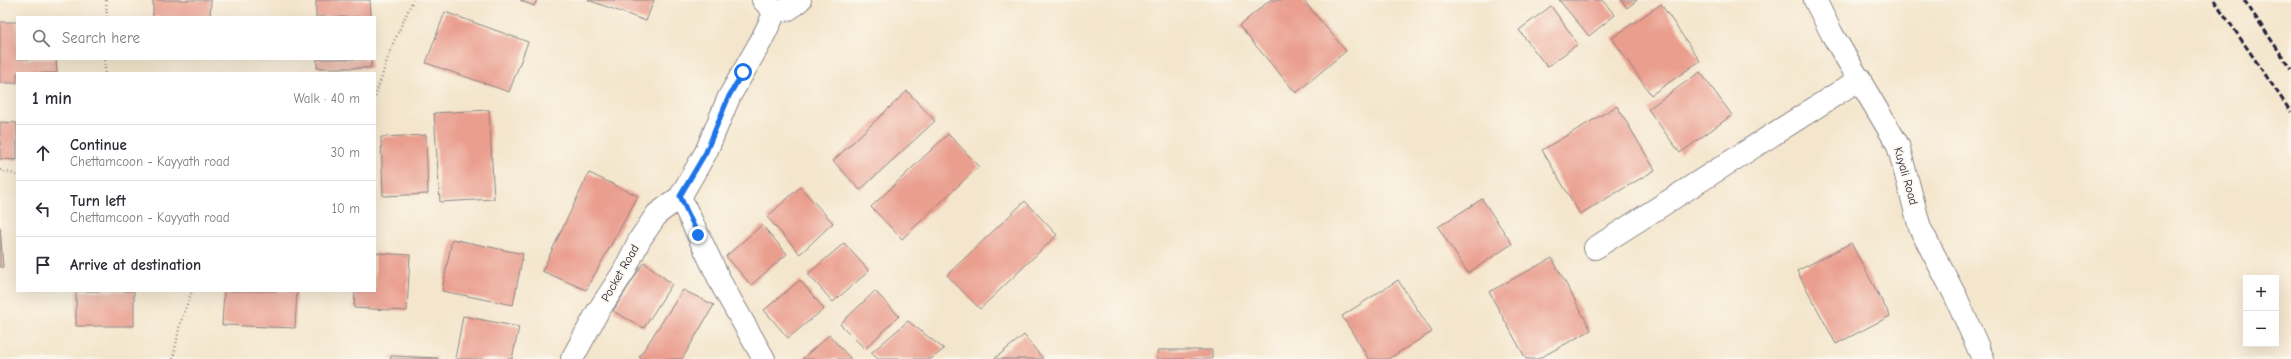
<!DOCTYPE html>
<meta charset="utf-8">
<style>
:root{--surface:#fff;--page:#f2f2f3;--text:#2b2b33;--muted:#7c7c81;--line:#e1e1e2}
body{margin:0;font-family:"Comic Neue",sans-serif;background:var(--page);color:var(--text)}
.controls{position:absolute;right:12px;bottom:12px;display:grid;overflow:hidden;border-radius:0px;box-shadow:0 4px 16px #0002}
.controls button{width:36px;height:36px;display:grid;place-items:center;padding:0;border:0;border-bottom:1px solid var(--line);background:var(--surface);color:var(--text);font:20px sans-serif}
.stop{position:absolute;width:12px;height:12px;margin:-9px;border:3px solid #1a73e8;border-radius:50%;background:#fff}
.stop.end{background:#1a73e8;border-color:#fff;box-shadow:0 1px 4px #0008}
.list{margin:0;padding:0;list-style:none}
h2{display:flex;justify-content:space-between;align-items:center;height:52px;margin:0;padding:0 16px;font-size:17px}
h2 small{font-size:13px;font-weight:400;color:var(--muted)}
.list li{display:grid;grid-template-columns:26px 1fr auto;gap:12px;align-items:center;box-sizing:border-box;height:56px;padding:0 16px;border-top:1px solid var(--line)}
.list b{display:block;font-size:15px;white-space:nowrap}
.list p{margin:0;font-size:13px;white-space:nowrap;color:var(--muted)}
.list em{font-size:13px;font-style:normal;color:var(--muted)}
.icon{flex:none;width:22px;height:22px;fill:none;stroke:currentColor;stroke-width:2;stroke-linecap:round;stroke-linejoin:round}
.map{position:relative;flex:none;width:2291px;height:359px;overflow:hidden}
.search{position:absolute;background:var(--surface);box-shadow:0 4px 16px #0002;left:16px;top:16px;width:360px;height:44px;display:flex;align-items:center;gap:10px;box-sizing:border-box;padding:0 14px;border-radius:0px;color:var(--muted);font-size:15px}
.panel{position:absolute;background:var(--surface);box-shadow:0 4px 16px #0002;left:16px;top:72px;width:360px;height:220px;border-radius:0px}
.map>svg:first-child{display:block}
</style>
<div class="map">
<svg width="2291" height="359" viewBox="0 0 2291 359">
<rect width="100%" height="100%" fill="#fbf7ec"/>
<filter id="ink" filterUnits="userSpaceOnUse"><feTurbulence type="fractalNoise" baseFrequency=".025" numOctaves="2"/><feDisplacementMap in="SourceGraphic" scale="8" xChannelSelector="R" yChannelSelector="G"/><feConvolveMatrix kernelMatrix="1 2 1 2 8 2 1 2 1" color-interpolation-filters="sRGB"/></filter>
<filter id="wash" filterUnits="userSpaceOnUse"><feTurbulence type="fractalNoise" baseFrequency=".012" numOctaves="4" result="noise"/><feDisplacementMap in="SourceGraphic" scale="16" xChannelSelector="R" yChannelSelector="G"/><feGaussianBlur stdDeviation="0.9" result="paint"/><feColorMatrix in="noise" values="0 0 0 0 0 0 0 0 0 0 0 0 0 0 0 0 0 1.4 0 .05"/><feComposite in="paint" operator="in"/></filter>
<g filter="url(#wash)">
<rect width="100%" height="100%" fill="#f4e6cd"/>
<g id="blocks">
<path fill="#ea9e8e" d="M153,0H211L210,17H153Z
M316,0H370L371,17H316Z
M520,0H537L534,6Z
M588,0H654L646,21Z
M1270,0H1303L1346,51L1296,93L1239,26Z
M1559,0H1602L1615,15L1589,36Z
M1621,0H1637L1627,8Z
M1661,4L1700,61L1651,95L1612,38Z
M1551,6L1578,44L1547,67L1519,30Z
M445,12L528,42L509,92L426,63Z
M0,22H17V59H56L57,73H17V83H0Z
M317,59H371V68H317Z
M1700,72L1732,115L1680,153L1648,109Z
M907,91L935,121L860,190L833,161Z
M1617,106L1655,170L1580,214L1542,150Z
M489,110L494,199L440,202L434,113Z
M0,122L17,123V160L0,159Z
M948,134L979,166L902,239L871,207Z
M426,135L428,194L383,196L381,137Z
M589,173L638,196L586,290L542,271Z
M800,187L833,223L800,254L767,217Z
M1482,199L1512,244L1468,273L1438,227Z
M1025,201L1057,235L980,309L947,275Z
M762,225L787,254L751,285L726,256Z
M0,227L3,267H0Z
M452,239L523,254L513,305L442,291Z
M844,243L869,271L833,302L808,274Z
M1851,243L1890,316L1836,344L1797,271Z
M375,253L410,255L407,311L354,308L355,291H375Z
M1552,258L1591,330L1538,359H1526L1489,292Z
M644,262L672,284L644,328L613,311Z
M800,280L824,309L788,338L764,310Z
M1398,280L1432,332L1388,359H1369L1342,316Z
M683,290L714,305L682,359H642L639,357Z
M76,291H134V326H76Z
M224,291H297L295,328L222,325Z
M875,291L899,316L865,349L840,324Z
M463,316L519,327L512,359H455Z
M908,321L944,349L931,359H878L871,353Z
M829,335L851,359H802Z
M1024,335L1043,359H994Z
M1158,350H1212V359H1157Z
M391,356L438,358V359H390Z"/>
</g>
</g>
<g filter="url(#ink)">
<use href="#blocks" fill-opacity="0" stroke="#8b8484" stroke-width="1"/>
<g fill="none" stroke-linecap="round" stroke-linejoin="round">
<defs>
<path id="minor" d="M763,0L775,12L789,9L800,0
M1595,248L1860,79
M572,359L598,311L623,273L640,239L657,214L680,197
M764,359L723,287L680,197L706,152L729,97L761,41L775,12"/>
<path id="major" d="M1815,0L1832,34L1898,145L1920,228L1956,297L1983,359"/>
</defs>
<use href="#minor" stroke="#8b8484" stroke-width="24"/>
<use href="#major" stroke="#8b8484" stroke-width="24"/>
<path stroke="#8b8484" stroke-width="2.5" stroke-dasharray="1 3" stroke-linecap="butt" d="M106,0L107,17
M105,73V59
M375,97L391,48L413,0
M0,170L17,175
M173,359L180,324L192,291"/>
<use href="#minor" stroke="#fff" stroke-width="22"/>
<use href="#major" stroke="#fff" stroke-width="22"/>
<path stroke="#22223b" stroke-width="3" stroke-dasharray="6 3" stroke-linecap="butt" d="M2214,0L2291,112
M2244,0L2291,69"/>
</g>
</g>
<g fill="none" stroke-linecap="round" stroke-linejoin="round" filter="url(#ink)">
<path stroke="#1a73e8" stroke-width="5" d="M698,235L680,196L706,152L729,96L743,72"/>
</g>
<g text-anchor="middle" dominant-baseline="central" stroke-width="3.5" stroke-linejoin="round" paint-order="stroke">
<g font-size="12" fill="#22223b" stroke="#fbf7ec">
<text transform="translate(1906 176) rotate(74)">Kuyali Road</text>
<text transform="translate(620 273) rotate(-60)">Pocket Road</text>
</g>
</g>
</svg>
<div class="controls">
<button>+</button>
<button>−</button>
</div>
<div class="stop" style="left:743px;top:72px"></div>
<div class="stop end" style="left:698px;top:235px"></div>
<div class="search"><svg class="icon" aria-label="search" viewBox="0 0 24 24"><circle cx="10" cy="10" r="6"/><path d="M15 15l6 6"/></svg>Search here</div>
<section class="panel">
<h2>1 min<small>Walk · 40 m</small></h2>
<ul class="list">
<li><svg class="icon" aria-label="ahead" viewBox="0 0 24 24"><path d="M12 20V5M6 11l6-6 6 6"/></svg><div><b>Continue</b><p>Chettamcoon - Kayyath road</p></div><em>30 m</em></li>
<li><svg class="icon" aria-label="left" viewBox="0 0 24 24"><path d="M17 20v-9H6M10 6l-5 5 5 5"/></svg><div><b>Turn left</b><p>Chettamcoon - Kayyath road</p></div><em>10 m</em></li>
<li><svg class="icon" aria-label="arrive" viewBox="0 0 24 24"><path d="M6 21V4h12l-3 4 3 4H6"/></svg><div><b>Arrive at destination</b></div></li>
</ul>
</section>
</div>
